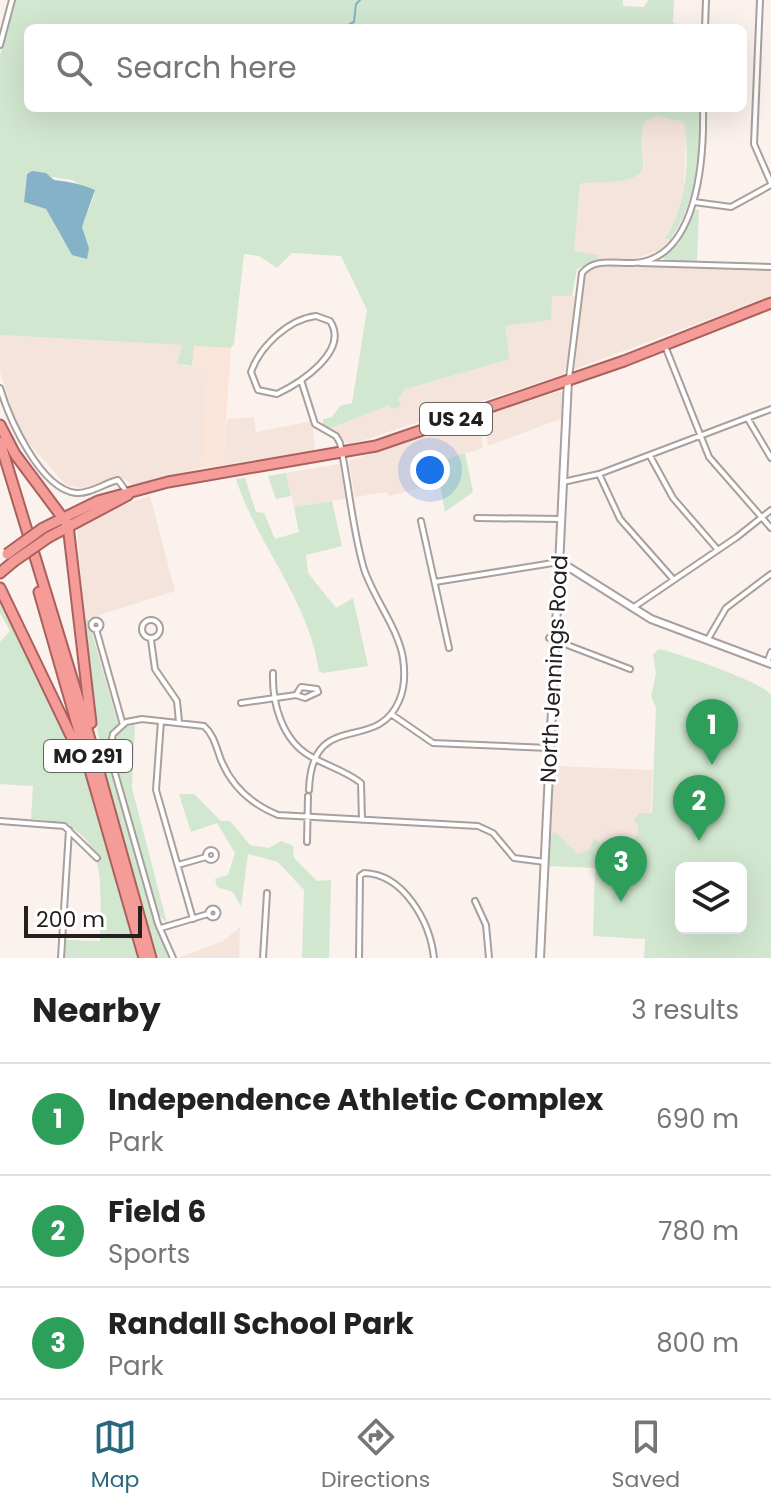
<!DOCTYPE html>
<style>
:root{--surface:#fff;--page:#f2f2f2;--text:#222;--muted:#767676;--line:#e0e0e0;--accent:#29677d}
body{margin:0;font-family:Poppins,sans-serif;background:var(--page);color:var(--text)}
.controls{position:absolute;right:24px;bottom:24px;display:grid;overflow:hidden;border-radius:12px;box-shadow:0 8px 32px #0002}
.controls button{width:72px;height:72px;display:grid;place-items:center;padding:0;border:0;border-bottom:2px solid var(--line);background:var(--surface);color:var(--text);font:40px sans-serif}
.scale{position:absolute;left:24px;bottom:20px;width:118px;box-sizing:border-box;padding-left:8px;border:4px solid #23201f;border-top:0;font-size:22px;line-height:28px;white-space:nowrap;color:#23201f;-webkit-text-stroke:6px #fff;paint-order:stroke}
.you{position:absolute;left:430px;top:470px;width:28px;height:28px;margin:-20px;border:6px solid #fff;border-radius:50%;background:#1a73e8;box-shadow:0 0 0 12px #1a73e833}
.badge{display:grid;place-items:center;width:52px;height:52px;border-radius:50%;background:var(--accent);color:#fff;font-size:26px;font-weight:700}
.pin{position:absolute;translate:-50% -66px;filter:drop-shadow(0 2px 4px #0008)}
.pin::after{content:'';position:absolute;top:42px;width:28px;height:24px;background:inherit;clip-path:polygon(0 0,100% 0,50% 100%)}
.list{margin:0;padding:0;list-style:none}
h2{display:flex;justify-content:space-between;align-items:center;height:104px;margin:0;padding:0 32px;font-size:34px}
h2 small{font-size:26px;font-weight:400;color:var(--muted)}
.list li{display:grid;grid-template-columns:52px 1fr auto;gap:24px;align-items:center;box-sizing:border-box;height:112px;padding:0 32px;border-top:2px solid var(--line)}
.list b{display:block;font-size:30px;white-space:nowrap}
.list p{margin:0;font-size:26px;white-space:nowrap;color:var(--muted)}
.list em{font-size:26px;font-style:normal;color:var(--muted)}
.icon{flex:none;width:44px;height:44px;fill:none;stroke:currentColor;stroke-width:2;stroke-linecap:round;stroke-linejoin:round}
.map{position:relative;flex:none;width:771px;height:958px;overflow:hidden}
.search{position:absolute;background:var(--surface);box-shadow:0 8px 32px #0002;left:24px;right:24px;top:24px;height:88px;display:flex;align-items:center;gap:20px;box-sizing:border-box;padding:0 28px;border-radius:12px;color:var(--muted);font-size:30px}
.sheet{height:440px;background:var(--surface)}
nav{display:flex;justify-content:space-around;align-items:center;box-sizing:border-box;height:112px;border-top:2px solid var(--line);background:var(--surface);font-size:22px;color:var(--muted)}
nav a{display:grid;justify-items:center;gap:4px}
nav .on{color:var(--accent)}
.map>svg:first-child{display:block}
</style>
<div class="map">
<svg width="771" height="958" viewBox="0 0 771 958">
<rect width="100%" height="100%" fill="#fbf1ed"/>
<path fill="#f5e4dc" d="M657,116L684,122L686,135L684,188L680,211L665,238L670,240L663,249L634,259H598L599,256L574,251L580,184L626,180L644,168L639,137L644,121Z
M600,265L771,270V296L575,369L582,278L587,271Z
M551,295L575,296V325L564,374L349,445L329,429L388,404L401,406L398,399L406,389L510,359L505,326L550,320Z
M0,335L183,345V366L208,368L201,468L133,485L119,476L82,488L66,485L19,432L0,372Z
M560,391L565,395L563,418L488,446L484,416Z
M254,417L256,432L312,421L315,451L223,465L227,419Z
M478,418L483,448L437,463L439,484L389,496L387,492L355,497L349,461Z
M339,464L349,498L294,507L286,473Z
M150,496L175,591L84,620L77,529L112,509Z
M554,766L653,770L644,937L601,867L549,866Z
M240,927L239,958H178L223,941Z"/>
<path fill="#fbe4d8" d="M193,346L231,348L223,465L201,468L207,368L192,366Z"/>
<path fill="#d2e7d0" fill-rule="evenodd" d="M16,0H623V6L644,7L648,0H674L673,23L690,28H28V108H699C700,153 697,202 670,240L665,238C687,205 690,161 684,122L657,116L645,121C639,139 642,148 643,165C644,186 594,181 580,184L574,251L599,255L598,259L577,269L572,296H552L551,320L505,326L510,359L406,389L398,399L401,406L393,409L388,405L329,429L323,425V419L332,417L340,406L352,403L367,310L341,256L292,253L277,268L259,256L244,254L234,344L231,348L194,346L192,366L177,364L182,345L0,335V55ZM27,173L72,180L95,193L82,227L89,248L64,242L46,209L24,202Z
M695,210H699L697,261L664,260L662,257L679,243Z
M465,453L473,492L445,512L436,463Z
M286,473L291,496L276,499L268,476Z
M245,478L256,512L264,513L275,539L299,532L294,507L332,501L342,546L306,555L308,573L336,608L353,598L368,666L323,673L319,671C308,598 258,547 236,479Z
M0,598L82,764L140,958H64L65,940L100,941C100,880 112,822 31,819L33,786L0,784V642L10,631L0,613Z
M88,619L118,724L107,742V753L156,928L170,958H156L108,786L96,723L84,620Z
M659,649C678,653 763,682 771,695V958H644L645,939L593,936L595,868L548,866L550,834L556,833L578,854L590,849L594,838L615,857L638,834V825L634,820L639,813H652L656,708L651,696L656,674L653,654ZM681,868H741V928H681Z
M135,724L132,788L167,923L159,915L113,756C112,738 119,728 135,724Z
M179,794H194L221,821H230L250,845L269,848L281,841L293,846L294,858L317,881L331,880L329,958H302L304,890L278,862L248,854L241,907L233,892L217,887L215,879L228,875L235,853L217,823L191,832Z"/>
<path fill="#85b2c6" d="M32,171L46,173L54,180C70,182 82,184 95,190L82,227L89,248L87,259L72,255L46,209L24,202L27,174Z"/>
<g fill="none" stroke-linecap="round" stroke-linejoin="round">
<path stroke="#85b2c6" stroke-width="2" d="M350,24L354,22L356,4L360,0"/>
<defs>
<path id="minor" d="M760,0L754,144L771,183
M705,28L706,0
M0,45L12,0
M694,202L731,207L771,185
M640,263L771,267
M316,316L330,321C350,351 300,383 277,394L258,390L251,372C260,346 289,319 316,316Z
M665,346L709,457L771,528
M569,378L582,273C595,257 616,264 634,263C699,259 704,156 703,108
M301,380L315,424L336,436L340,443C349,484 352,528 364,569C374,599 398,628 403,658C405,672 405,688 399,701C376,755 312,707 309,790
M0,388C9,418 40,489 76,493C90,494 105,483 118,480L126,491
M748,419L771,458
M650,456L673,498L718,550
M599,474L620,519L673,579
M563,482L599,474L771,409
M477,518L561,519
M421,521L449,648
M435,582L559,562
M634,607L737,537L771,510
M142 629a9 9 0 1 1 18 0a9 9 0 1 1-18 0Z
M91.5 625a4.5 4.5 0 1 1 9 0a4.5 4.5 0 1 1-9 0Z
M96,629L123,725
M549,638L630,669
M708,639L726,608L771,574
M151,640L155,669L177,701L179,722
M767,663L771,652
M273,673C272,703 282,740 310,756C327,766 346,771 361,783L362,820
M301,687L317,689L318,692L305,698L296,695Z
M241,703L296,695
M391,714L433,743L549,748
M161,721L156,790L193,919
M0,821L64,826L97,858
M307,842L308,796
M206 855a5 5 0 1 1 10 0a5 5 0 1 1-10 0Z
M178,865L206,857
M475,901L486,925L489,958
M208.5 913a4.5 4.5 0 1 1 9 0a4.5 4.5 0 1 1-9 0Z
M161,928L208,914
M61,958L69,830
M173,958L158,924L109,752L113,734L126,722L142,719L204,726C214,735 216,747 221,760C232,787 251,804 278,815L478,826L493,833L514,858L545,862
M263,958L267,893
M359,958L360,876L364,873C404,874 430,922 434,958"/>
<path id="tertiary" d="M559,561L651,619L771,664
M540,958L568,380"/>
<path id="trunk" d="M0,425L15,454L68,525L91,723
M0,442L82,711L151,958
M43,528L98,501L168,482L376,446L624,361L771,303
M49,537L128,495
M0,573L13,562
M0,588L85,765
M39,592L144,958"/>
</defs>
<use href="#minor" stroke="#a9a09d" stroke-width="8"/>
<use href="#tertiary" stroke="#a9a09d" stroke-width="10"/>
<use href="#trunk" stroke="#aa615d" stroke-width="13"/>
<use href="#minor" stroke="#fff" stroke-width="4"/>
<use href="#tertiary" stroke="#fff" stroke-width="6"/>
<use href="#trunk" stroke="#f69c98" stroke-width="9"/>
<defs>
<path id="trunk-bridge" d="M7,554L43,528
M13,562L49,537"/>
</defs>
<use href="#trunk-bridge" stroke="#aa615d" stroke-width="13" stroke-linecap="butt"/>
<use href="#trunk-bridge" stroke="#f69c98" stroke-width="9"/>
</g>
<g text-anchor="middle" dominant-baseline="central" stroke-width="6" stroke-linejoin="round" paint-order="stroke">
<g fill="#fff" stroke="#656362" stroke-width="2">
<rect x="420" y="403" width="72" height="32" rx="6"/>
<rect x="44" y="740" width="88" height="32" rx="6"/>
</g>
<g font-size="20" font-weight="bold" fill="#23201f">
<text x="456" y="419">US 24</text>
<text x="88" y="756">MO 291</text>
</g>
<g font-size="22" fill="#23201f" stroke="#fff">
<text transform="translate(554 669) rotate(-87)">North Jennings Road</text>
</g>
</g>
</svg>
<div class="controls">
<button><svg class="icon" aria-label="layers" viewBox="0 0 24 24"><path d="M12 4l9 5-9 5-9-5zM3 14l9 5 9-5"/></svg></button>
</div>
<div class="scale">200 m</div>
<div class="you"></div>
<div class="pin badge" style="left:712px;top:765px;background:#2e9e5b">1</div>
<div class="pin badge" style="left:699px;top:841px;background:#2e9e5b">2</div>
<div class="pin badge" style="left:621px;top:902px;background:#2e9e5b">3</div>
<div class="search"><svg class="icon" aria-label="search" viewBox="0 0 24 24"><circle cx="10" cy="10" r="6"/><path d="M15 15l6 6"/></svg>Search here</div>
</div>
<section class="sheet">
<h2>Nearby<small>3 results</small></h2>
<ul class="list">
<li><span class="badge" style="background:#2e9e5b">1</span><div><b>Independence Athletic Complex</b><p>Park</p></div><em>690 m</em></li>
<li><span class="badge" style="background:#2e9e5b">2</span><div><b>Field 6</b><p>Sports</p></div><em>780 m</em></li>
<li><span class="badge" style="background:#2e9e5b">3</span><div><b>Randall School Park</b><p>Park</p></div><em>800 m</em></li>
</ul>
</section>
<nav>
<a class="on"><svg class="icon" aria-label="map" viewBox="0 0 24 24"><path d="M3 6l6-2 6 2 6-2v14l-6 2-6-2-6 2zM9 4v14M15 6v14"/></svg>Map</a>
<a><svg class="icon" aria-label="directions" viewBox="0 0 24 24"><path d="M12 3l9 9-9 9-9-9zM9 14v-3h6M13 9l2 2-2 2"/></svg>Directions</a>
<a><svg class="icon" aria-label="saved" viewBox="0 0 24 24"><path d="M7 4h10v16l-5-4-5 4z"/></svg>Saved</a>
</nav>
